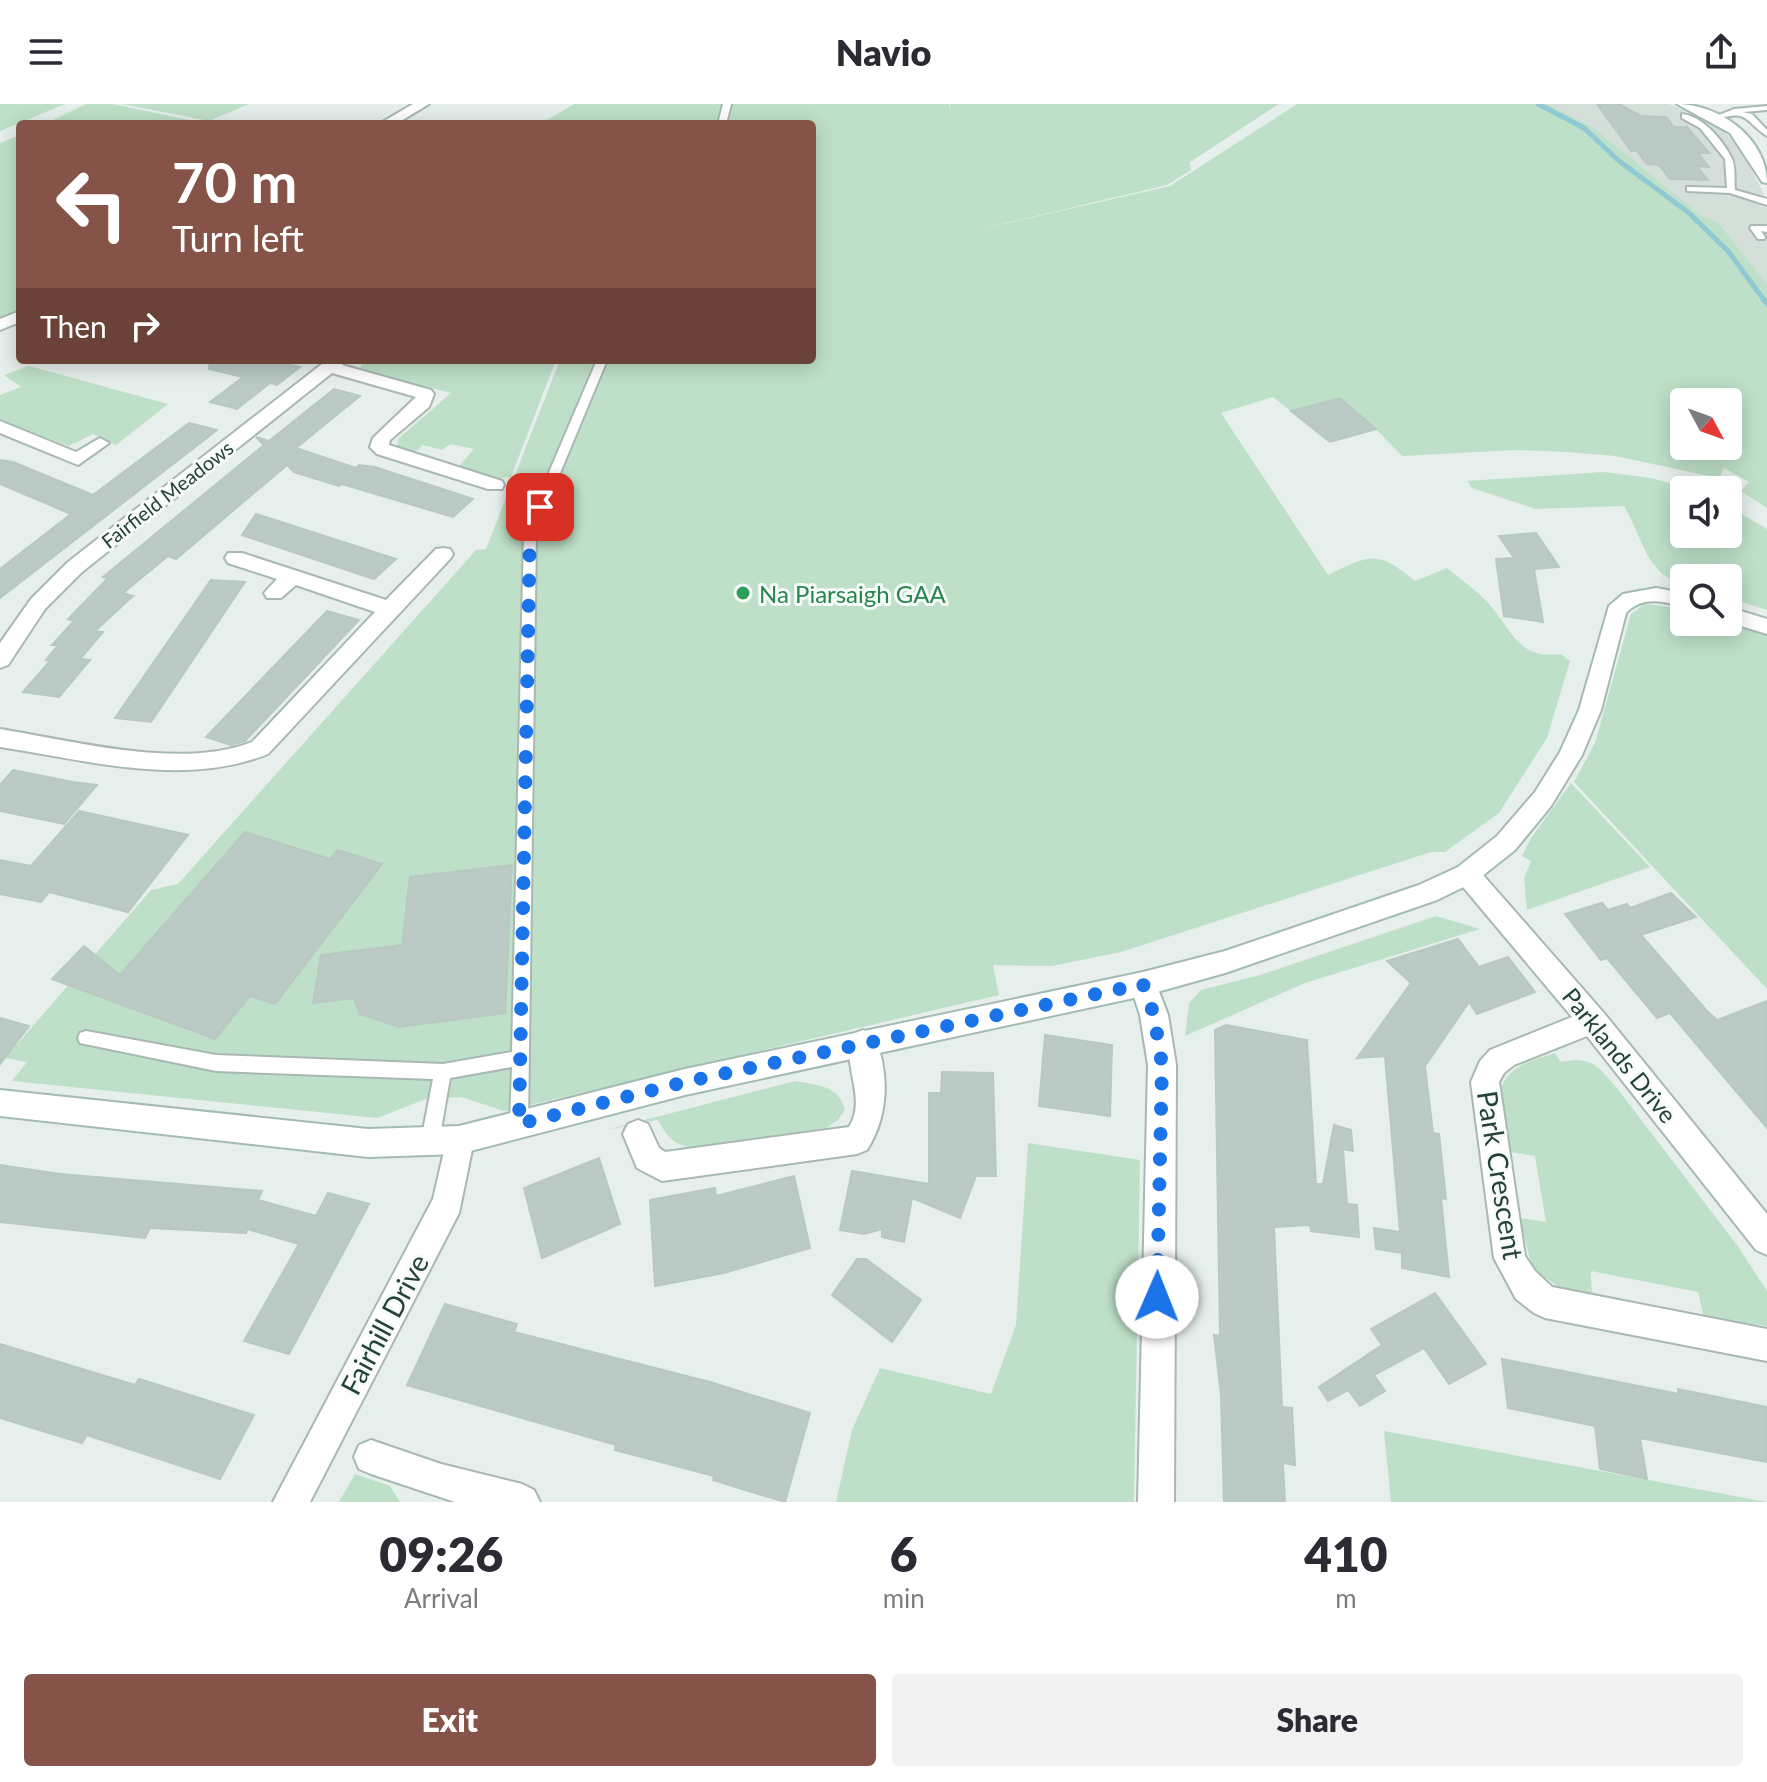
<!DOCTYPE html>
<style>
:root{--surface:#fff;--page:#f2f2f3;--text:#2b2b33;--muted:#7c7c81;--accent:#855347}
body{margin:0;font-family:Lato,sans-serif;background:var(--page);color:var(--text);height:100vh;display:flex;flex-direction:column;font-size:30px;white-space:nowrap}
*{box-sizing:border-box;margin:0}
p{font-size:26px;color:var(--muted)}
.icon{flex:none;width:44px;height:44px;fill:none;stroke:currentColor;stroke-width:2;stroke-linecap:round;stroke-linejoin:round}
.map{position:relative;height:1398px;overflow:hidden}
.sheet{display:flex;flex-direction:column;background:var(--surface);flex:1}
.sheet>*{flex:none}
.top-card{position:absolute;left:16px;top:16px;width:800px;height:244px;border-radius:8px;box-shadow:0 4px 20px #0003;background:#855347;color:#fff;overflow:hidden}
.needle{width:52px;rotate:131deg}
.fabs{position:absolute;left:1670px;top:284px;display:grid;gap:16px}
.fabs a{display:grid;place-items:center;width:72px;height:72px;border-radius:8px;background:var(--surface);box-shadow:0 4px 20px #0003;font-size:40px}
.pin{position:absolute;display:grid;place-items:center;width:68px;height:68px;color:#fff;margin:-34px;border-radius:16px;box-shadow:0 4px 12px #0006}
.me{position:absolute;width:88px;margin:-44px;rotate:1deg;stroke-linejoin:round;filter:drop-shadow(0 0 6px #0008)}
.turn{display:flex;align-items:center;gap:28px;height:168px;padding:0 24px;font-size:36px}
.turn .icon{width:104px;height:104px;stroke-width:2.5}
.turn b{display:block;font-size:56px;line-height:68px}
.then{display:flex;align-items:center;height:76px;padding:0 24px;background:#0003;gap:16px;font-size:30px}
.eta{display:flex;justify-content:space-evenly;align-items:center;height:136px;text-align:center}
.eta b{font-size:48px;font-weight:800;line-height:56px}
.button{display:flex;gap:16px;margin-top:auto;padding:16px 24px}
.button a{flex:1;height:92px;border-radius:8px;background:var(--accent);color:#fff;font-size:32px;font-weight:800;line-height:92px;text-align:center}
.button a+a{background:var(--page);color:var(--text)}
header{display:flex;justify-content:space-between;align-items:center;height:104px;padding:0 24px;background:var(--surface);font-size:36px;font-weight:800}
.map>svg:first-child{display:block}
.built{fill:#d4dfda}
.green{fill:#bfe0c8;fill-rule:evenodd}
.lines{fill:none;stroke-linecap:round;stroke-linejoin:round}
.stream{stroke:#8ec9d4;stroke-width:5}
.building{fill:#bbcac4;stroke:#b8c9c2;stroke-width:2}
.lane-casing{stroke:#a8b8b2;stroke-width:4}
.street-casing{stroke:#a8b8b2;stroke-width:4}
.secondary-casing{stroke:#a4bbb3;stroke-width:4}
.lane{fill:#fff;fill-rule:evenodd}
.street{fill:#fff;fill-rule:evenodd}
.secondary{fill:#fff;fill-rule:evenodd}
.route{stroke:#1a73e8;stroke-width:14;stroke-dasharray:0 25.2}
.leisure-dot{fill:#2e9e5b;stroke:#f7fbf9;stroke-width:3}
.labels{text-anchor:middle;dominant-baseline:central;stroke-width:6;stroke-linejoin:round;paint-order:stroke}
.far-street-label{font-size:20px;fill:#24423a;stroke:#f7fbf9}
.leisure-label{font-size:24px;fill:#27864d;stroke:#f7fbf9;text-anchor:start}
.street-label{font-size:24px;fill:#24423a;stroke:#f7fbf9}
.near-street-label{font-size:28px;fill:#24423a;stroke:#f7fbf9}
</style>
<header><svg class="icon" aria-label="menu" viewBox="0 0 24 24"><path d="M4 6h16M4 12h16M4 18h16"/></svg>Navio<svg class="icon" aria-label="share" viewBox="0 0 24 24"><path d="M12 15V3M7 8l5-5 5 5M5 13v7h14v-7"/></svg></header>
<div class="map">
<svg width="1767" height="1398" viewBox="0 0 1767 1398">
<rect width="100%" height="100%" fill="#e6efeb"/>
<!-- built -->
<polygon class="built" points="1547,0 1669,0 1715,20 1737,39 1764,90 1758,97 1760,102 1767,104 1767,180 1717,117 1701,112"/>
<!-- green -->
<g class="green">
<polygon points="0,0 65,0 0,27"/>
<polygon points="86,0 113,0 204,19 45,20"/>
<polygon points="122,0 249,0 209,17"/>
<path d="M574,0H949L951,9L950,0H1279L1190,58L1191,66L1167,81L977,126L1170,82L1297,0H1547L1594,24L1701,112L1717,117L1767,180V404L1741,387L1749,378L1724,364L1719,374L1615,352L1567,348L1516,346L1402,352L1376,325L1340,294L1291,307L1273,293L1221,309L1328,471C1371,450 1377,446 1415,477L1447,464C1461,476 1478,487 1490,501C1513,528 1518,555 1561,550L1570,557L1547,634L1499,709L1445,748H1431L1121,848L1052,862L993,861L999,891L504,1007L461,993L426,995L377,1014L12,977L27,958L5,954L151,786L178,780L476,446L486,445L560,256H812V20H540ZM1684,298H1728V342H1684Z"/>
<polygon points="20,31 20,206 0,215 0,39"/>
<polygon points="365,256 556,256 511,373 494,375 458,363 474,345 450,340 442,346 423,341 413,350 397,345 398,335 451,289 368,268 360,264"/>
<polygon points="29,262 168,300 116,341 93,330 69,342 0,318 0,291 21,283 4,271"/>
<path d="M1604,368L1651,374L1693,386H1684V430H1728V402L1767,425V506L1728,494V474H1684V481C1645,469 1643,434 1624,402L1536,405L1472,384L1467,377Z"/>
<polygon points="1645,500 1684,505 1684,518 1727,518 1767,531 1767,885 1574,678 1595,639 1631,510"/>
<polygon points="1571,679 1650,763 1527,806 1524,774 1531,757 1522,752 1531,734"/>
<polygon points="1436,812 1480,825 1305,879 1185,932 1189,899 1201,886 1260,871"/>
<path d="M1555,949L1561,958C1591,952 1597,961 1616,983L1737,1141L1767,1187V1222L1704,1214L1698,1188L1591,1167L1592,1192L1560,1184L1532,1164L1520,1114L1546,1118L1535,1052L1511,1048L1501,985C1507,962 1534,956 1555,949Z"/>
<path d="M795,977C817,981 839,981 845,1006L838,1016L826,1024L699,1044C676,1043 669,1036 658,1016L606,1026Z"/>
<polygon points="1028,1039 1140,1056 1134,1398 836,1398 852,1326 880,1264 991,1290 1016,1221"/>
<polygon points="1384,1327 1767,1398 1391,1398"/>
<polygon points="355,1370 390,1382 400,1398 339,1398"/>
</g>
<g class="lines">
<!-- stream -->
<polyline class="stream" points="1538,0 1584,24 1619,57 1689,109 1728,147 1767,200"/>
</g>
<!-- building -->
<g class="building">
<polygon points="1597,0 1619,0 1641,12 1666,13 1674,23 1687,23 1709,49 1698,49 1709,63 1697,62 1708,76 1670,75 1659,61 1647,60 1637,47 1631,47"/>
<polygon points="210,256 268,256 300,263 277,281 270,279 237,305 210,298 243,273 209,265"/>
<polygon points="334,285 360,292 296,344 356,364 359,361 375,363 473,395 453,413 342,380 339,382 294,368 287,361 176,455 168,452 123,489 133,492 95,527 103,528 80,555 90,556 59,593 23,588 50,557 46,556 58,541 52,541 74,517 68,515 108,474 103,473 264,341 256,333 269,337"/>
<polygon points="1340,294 1376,325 1330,338 1291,307"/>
<polygon points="189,319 217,326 0,494 0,465 71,410 0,380 0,356 13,358 93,391"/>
<polygon points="256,410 396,455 374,475 242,431"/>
<polygon points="1536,429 1559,463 1534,465 1543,518 1504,512 1496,455 1514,454 1499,432"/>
<polygon points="211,476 245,478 151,618 115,614"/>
<polygon points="327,507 359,516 245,637 231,641 206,633"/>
<polygon points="13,666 73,678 97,681 64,720 0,707 0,681"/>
<polygon points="79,707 188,731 128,808 49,788 41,798 0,790 0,756 31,762"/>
<polygon points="245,728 330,755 338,746 382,760 275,900 250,892 215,935 52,875 84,842 120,871"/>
<polygon points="512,761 505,909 399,923 360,910 354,894 313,899 321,851 402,841 410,773"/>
<polygon points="1671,789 1696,813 1641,831 1707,907 1717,916 1767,897 1767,1024 1670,909 1657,914 1607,854 1601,856 1565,810 1602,799 1608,806 1627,800 1630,804"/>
<polygon points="1458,835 1479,863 1508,853 1535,888 1477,910 1469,898 1425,962 1433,1029 1439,1030 1446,1095 1441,1094 1449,1173 1402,1164 1402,1149 1376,1145 1374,1124 1400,1128 1385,952 1357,954 1411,879 1387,857"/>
<polygon points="0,914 29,922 0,960"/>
<polygon points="1226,921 1307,936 1316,1080 1323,1080 1334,1021 1351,1026 1353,1047 1343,1045 1347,1100 1357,1101 1359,1133 1311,1127 1310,1121 1274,1123 1282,1303 1292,1304 1295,1361 1283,1359 1285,1398 1224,1398 1221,1291 1214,1231 1220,1232 1215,926"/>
<polygon points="1045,931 1112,941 1110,1012 1039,1002"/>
<polygon points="942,968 993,969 996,1072 976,1072 960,1114 912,1094 904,1138 882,1133 882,1125 864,1130 840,1126 852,1067 929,1080 929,989 941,989"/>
<polygon points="599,1054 620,1120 542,1154 524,1084"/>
<polygon points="0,1061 60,1070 262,1087 258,1096 316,1112 328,1089 369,1100 289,1250 244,1237 299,1140 247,1125 246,1129 150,1124 145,1134 0,1118"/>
<polygon points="794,1072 810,1144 724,1169 655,1182 650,1096 715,1084 716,1092"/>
<polygon points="857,1155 866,1155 921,1196 892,1238 832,1191"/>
<polygon points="1435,1189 1486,1260 1449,1280 1424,1244 1374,1271 1385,1287 1360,1302 1348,1286 1328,1297 1319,1283 1382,1241 1371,1225"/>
<polygon points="445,1200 517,1220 514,1228 710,1278 810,1309 785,1398 713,1376 714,1372 615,1346 616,1341 407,1281"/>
<polygon points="0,1240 135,1281 139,1275 254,1311 220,1375 87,1331 82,1339 0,1314"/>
<polygon points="1502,1255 1679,1290 1678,1285 1767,1303 1767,1358 1640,1334 1647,1375 1600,1365 1595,1322 1508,1304"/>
</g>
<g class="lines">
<!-- lane casing -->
<g class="lane-casing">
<g id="lane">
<polygon points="723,0 731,0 726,20 718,20"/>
<path d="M1767,2V6L1743,8L1752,10L1767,26V32C1745,18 1749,5 1718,15L1714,13L1734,5Z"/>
<path d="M1682,10C1702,12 1722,35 1731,53C1736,61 1734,76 1735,86L1767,95V101L1730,89L1687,87V83H1690L1727,84L1725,55L1700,24L1682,14Z"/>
<polygon points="1751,122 1767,122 1767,128 1761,127 1765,133 1764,135 1758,135 1750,124"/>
<polygon points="597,256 607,256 536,427 528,1020 525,1026 519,1028 513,1026 510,1020 512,963 450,974 439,1037 436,1043 430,1045 424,1043 421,1037 433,975 216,967 80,939 78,934 80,929 86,927 216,951 443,960 512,948 524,427"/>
</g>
</g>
<!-- street casing -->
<g class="street-casing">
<g id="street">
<polygon points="413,0 429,0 396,20 379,20"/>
<polygon points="20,207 20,218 0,226 0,215"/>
<polygon points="327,256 346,256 342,261 431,286 434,290 429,303 390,336 389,341 502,377 504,381 502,385 488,385 377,350 370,343 373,334 416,293 332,269 82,468 45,505 8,561 0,564 0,539 31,495 68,458"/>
<polygon points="0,317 76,348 100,334 109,339 78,361 0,329"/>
<path d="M443,444L450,445L453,450L450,455L268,650C183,684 87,656 0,643V625C75,637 180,666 252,638L375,508L296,481L281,494H267L264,489L277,475L228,459L225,454L228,449H242L386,496L436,445Z"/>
<polygon points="1467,760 1476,763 1603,908 1767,1110 1767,1151 1756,1146 1587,932 1514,961 1504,969 1499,978 1525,1152 1535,1167 1552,1183 1767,1225 1767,1257 1545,1214 1534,1209 1516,1195 1494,1154 1471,978 1480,957 1490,946 1572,913 1458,777 1454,770 1458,763"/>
<polygon points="1143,868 1153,872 1168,911 1176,961 1174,1398 1138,1398 1148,961 1140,911 1130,880 1133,872"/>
<path d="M863,926L873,930C890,966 889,1012 867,1046L857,1050L662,1077L637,1064L623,1030L628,1020L638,1016L648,1020L659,1044L665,1048L849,1023C868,994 840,959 853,930Z"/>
<polygon points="459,1022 469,1026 474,1036 459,1109 310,1398 273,1398 433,1095 449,1026"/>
<polygon points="371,1336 441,1360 522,1380 534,1386 540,1398 455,1398 371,1370 359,1365 354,1353 359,1341"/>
</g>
</g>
<!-- secondary casing -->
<g class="secondary-casing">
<g id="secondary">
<path d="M1677,0C1719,0 1767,34 1767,79L1762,78L1730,29Z"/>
<path d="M1656,484L1684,489V503C1663,497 1642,492 1626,509L1601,606L1582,651L1551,702L1515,746L1476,777L1437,796L1225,869L1143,892L685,991L459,1050L368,1053L0,1012V986L368,1025L459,1022L685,965L1143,868L1225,847L1419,781L1458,763L1497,732L1535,688L1560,648L1579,606L1609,502L1623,490Z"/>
<polygon points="1728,503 1767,515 1767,530 1728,518"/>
</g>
</g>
<!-- lane -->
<use href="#lane" class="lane"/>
<!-- street -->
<use href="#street" class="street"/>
<!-- secondary -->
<use href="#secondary" class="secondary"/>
</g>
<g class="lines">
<!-- route -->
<polyline class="route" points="540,403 530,427 519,1020 685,978 1143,880 1154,911 1162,961 1157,1193"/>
</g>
<!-- markers -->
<circle class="leisure-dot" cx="743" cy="489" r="8"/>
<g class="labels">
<!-- far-street labels -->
<g class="far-street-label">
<text transform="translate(167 390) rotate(-38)">Fairfield Meadows</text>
</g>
<!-- leisure labels -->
<g class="leisure-label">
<text x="759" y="489">Na Piarsaigh GAA</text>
</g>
<!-- street labels -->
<g class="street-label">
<text transform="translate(1620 951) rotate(51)">Parklands Drive</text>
</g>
<!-- near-street labels -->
<g class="near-street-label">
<text transform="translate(1501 1071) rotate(81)">Park Crescent</text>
<text transform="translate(384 1220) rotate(-62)">Fairhill Drive</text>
</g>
</g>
</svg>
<div class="fabs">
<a><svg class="needle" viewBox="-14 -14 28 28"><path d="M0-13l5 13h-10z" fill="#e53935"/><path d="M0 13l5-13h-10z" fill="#7c7c81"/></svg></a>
<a><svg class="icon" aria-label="sound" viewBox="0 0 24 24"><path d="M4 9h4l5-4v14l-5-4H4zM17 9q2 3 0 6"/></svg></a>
<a><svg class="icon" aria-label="search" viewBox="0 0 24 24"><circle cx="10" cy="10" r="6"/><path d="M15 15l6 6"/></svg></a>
</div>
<div class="pin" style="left:540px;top:403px;background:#d93025"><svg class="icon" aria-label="arrive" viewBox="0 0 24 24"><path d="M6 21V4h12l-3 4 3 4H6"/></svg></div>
<svg class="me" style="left:1157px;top:1193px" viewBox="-20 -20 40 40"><circle r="19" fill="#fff"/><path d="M0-13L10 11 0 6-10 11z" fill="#1a73e8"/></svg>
<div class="top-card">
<div class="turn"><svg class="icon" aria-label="left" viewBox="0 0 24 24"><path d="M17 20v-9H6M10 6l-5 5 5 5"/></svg><div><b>70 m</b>Turn left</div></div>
<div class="then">Then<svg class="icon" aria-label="right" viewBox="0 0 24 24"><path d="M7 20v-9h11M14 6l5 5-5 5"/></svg></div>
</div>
</div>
<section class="sheet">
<div class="eta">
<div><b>09:26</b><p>Arrival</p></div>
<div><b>6</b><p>min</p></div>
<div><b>410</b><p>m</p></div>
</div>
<div class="button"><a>Exit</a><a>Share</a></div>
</section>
